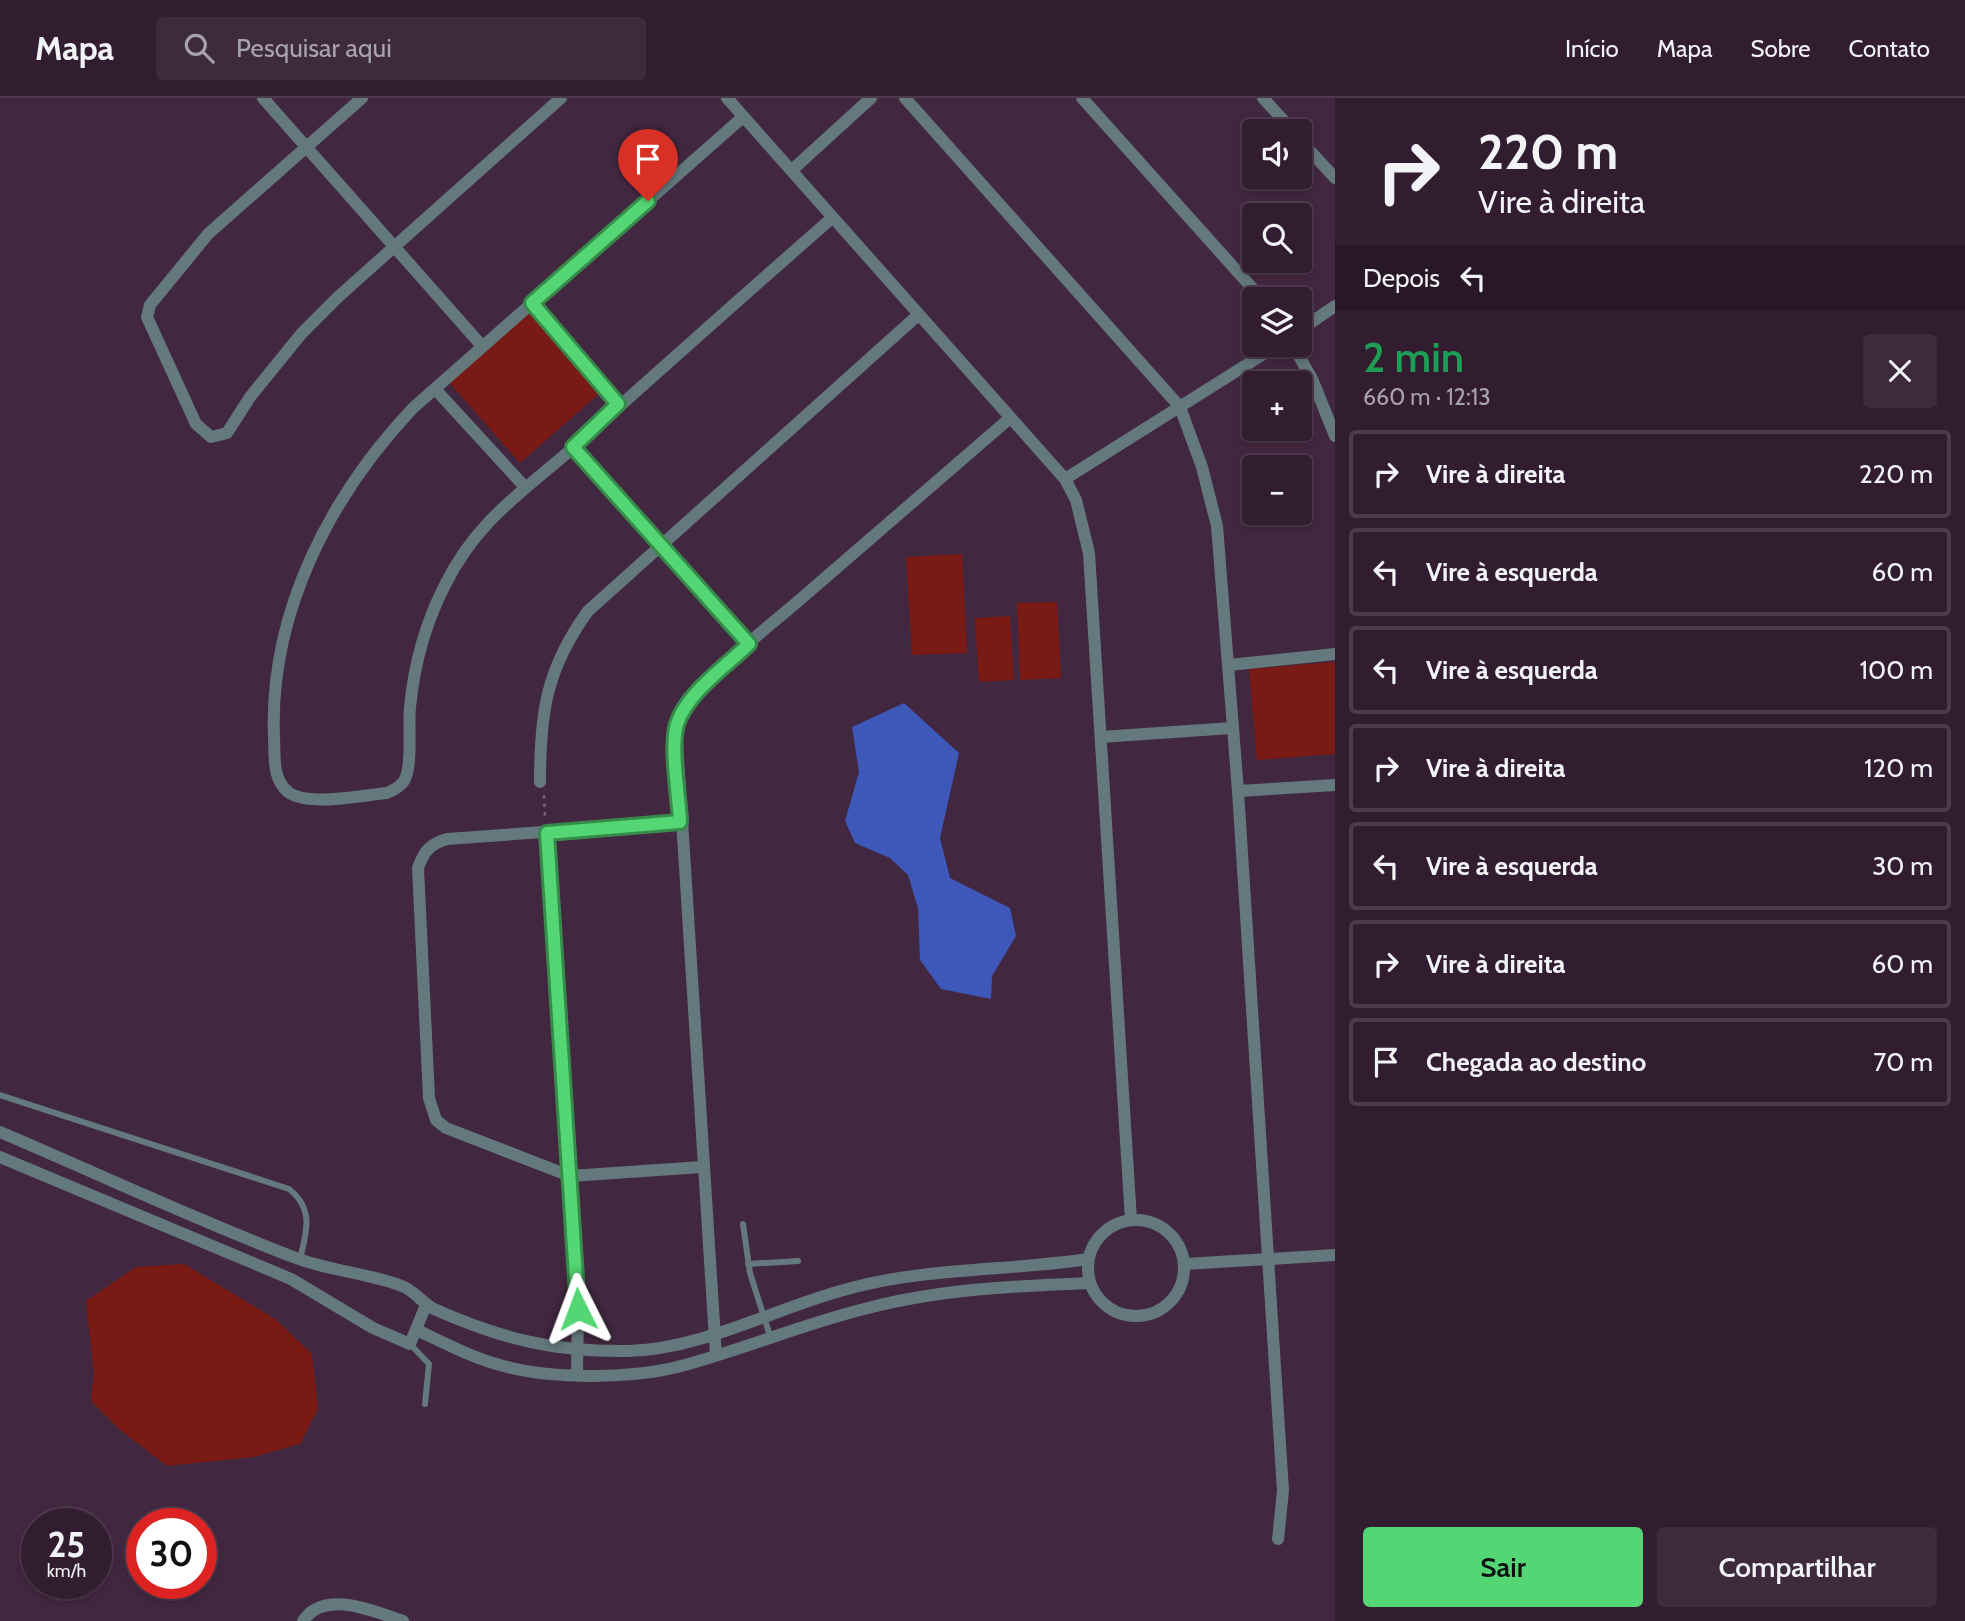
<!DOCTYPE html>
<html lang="pt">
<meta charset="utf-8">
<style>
:root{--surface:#321d30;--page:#3d2a3c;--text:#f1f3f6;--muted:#a8a2ab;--line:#4d3b4c;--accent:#53d673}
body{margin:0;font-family:Cabin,sans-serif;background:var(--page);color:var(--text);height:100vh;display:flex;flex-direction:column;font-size:26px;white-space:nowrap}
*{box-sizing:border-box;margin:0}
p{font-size:23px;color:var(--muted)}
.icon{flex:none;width:38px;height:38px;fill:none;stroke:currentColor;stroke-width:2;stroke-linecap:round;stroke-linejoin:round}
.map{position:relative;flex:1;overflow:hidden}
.side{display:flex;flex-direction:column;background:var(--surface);width:630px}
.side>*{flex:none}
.top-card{background:#321d30;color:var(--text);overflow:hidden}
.buttons{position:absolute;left:1242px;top:21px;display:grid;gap:14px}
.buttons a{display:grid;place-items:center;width:70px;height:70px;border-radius:7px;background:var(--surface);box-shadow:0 4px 10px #0003,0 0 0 2px var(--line);font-size:35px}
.speed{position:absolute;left:21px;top:1410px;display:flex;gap:14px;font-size:35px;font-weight:700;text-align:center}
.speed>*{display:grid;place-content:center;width:91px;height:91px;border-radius:50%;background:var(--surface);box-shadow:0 4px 10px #0003,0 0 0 2px var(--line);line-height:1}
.speed small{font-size:18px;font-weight:400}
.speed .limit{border:10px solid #d22;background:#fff;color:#111}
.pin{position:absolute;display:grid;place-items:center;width:60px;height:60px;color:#fff;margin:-72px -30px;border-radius:50% 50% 50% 0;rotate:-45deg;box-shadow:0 0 7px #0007}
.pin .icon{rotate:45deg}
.me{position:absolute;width:77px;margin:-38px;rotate:357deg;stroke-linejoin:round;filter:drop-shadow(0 0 5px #0008)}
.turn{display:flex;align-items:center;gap:24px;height:147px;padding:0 28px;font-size:32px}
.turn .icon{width:91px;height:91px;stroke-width:2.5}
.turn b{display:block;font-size:49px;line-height:60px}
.then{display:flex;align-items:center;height:66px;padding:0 28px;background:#0003;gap:14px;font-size:26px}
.round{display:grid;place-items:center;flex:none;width:74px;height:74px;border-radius:7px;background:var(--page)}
.headline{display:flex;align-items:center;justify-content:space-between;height:119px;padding:0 28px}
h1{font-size:42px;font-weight:600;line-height:52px;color:#1e9e55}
.action{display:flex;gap:14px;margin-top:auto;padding:14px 28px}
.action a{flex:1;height:80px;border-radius:7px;background:var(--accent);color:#111;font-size:28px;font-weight:600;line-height:80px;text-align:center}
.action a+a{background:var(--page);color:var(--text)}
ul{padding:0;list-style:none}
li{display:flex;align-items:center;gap:21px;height:88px;margin:0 14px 10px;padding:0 14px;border:4px solid var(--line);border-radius:7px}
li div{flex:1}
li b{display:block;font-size:26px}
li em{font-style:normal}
header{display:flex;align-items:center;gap:42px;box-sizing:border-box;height:98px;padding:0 35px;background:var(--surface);border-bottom:2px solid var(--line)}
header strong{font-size:33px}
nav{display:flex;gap:38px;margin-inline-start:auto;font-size:24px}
.search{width:490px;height:63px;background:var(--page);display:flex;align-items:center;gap:18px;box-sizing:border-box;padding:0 24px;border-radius:7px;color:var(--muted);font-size:26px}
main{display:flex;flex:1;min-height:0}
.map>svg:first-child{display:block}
.green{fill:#7a1a14}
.water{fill:#3d58b9}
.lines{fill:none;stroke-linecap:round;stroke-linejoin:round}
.path{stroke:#7a6278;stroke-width:2.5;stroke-dasharray:3.5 5;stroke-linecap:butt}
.lane{stroke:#64797d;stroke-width:6}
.street{stroke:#64797d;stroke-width:12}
.route-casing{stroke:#368b4b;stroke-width:18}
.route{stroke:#53d673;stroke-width:12}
</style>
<header>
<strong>Mapa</strong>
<div class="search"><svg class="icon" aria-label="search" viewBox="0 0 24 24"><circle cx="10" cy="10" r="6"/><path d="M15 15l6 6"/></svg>Pesquisar aqui</div>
<nav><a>Início</a><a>Mapa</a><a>Sobre</a><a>Contato</a></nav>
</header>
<main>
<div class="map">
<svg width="1335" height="1523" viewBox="0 0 1335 1523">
<rect width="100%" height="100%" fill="#422740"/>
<!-- green -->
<g class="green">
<polygon points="528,209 601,294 520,365 447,282"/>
<polygon points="962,456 967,555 912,557 906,459"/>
<polygon points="1057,504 1061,580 1020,582 1017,505"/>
<polygon points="1010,518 1014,582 979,584 975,520"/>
<polygon points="1335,564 1335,656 1257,662 1249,571"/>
<polygon points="184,1166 275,1221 312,1256 318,1311 300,1346 253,1359 167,1368 119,1331 91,1303 94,1275 86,1203 136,1169"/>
</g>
<!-- water -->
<polygon class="water" points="904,605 959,655 940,740 950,780 1010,810 1016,838 992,878 991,901 941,891 920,862 918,810 908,777 890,760 855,745 845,723 859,674 852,629"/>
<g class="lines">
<!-- path -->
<polyline class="path" points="544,697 545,722"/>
<!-- lane -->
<g class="lane">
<path d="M0,997L289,1091C314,1111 307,1133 300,1161"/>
<polyline points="743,1126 750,1175 770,1238"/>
<polyline points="748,1166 798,1163"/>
<polyline points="410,1246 429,1266 425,1306"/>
</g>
<!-- street -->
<g class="street">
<polyline points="263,0 482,248"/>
<polyline points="362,0 208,136 150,207 147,219 196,326 211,339 227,335 250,299 302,235 338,199 561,0"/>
<polyline points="727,0 1065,381 1076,402 1089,455 1131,1122"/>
<polyline points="905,0 1180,309 1202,369 1217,428 1238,693 1283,1393 1278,1441"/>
<polyline points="1082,0 1262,201"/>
<polyline points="1263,0 1293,33"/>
<path d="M743,19L413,310C330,398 269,515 274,639C275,658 272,681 288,694C308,709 363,697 387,695C394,692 400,689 404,683C413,668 408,628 410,609C414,568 426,524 445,487C477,422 523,394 574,349C660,272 746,195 832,120"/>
<polyline points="1300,42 1335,80"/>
<polyline points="792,72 871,0"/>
<polyline points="532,205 618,306"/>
<polyline points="1300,232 1335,208"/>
<polyline points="1293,247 1313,283 1335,338"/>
<polyline points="436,292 524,388"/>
<polyline points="573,349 749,546"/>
<polyline points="1065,381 1278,247"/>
<polyline points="1229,567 1335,556"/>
<polyline points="1101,639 1232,630"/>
<path d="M540,684C540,615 546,571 588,513L917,218"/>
<polyline points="1238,693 1335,687"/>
<path d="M680,724L447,741C430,746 424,753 418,770L429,1000L436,1022L446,1030L570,1078L702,1069"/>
<polyline points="547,735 578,1211 577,1276"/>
<path d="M0,1034C99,1076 196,1122 296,1160C330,1173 368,1175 402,1188C415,1193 422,1205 434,1211C501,1241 555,1254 628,1253C706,1251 780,1207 855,1189C934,1169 1009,1173 1088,1161"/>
<polyline points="0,1059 291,1181 373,1230 410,1246 426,1207"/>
<circle cx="1136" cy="1170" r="48"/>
<polyline points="1185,1166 1335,1157"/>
<path d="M417,1232C444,1245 471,1259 500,1267C551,1282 634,1281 685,1267C747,1250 806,1225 868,1210C941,1191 1016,1188 1090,1185"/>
<path d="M716,1257L676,628C701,578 762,535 803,499C872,439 941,380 1010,320"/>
<path d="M303,1523C324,1491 373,1513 403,1523"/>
</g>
</g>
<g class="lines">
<!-- route casing -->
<g class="route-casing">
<path id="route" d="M578,1211L547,735L680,724C679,698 670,650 677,626C687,595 726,568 749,546L573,349L618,306L532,205L648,103"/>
</g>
<!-- route -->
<use href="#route" class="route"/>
</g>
</svg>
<div class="buttons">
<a><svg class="icon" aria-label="sound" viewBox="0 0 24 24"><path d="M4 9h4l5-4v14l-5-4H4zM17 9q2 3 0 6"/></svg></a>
<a><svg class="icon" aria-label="search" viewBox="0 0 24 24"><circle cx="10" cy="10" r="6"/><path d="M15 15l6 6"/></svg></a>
<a><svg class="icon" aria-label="layers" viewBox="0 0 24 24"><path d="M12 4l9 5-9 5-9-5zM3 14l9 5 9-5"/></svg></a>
<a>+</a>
<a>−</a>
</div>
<div class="speed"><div>25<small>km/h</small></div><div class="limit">30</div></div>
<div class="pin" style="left:648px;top:103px;background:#d93025"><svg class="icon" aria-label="arrive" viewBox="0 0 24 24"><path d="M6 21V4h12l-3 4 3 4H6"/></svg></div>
<svg class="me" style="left:578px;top:1211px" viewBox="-20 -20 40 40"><path d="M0-17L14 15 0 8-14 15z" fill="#53d673" stroke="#fff" stroke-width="4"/></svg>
</div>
<section class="side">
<div class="top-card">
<div class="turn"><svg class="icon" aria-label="right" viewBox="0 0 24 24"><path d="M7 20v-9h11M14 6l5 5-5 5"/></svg><div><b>220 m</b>Vire à direita</div></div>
<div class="then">Depois<svg class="icon" aria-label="left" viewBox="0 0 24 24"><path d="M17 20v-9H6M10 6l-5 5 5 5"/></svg></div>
</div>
<div class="headline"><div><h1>2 min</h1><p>660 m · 12:13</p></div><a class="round"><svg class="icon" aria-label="close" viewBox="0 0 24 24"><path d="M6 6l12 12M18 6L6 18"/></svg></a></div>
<ul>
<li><svg class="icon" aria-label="right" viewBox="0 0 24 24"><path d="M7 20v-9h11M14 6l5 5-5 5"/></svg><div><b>Vire à direita</b></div><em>220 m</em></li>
<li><svg class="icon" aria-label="left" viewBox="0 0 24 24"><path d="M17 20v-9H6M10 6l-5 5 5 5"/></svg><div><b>Vire à esquerda</b></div><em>60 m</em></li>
<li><svg class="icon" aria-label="left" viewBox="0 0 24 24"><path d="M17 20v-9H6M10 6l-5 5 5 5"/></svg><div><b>Vire à esquerda</b></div><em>100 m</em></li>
<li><svg class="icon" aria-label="right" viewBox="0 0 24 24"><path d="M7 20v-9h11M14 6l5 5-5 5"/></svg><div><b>Vire à direita</b></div><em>120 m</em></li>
<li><svg class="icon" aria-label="left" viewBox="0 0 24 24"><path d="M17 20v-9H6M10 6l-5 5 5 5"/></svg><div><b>Vire à esquerda</b></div><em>30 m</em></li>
<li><svg class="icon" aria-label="right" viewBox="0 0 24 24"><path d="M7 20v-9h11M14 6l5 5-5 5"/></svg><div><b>Vire à direita</b></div><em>60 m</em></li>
<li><svg class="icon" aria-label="arrive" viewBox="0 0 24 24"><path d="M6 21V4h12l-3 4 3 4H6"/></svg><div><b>Chegada ao destino</b></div><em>70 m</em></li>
</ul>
<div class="action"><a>Sair</a><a>Compartilhar</a></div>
</section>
</main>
